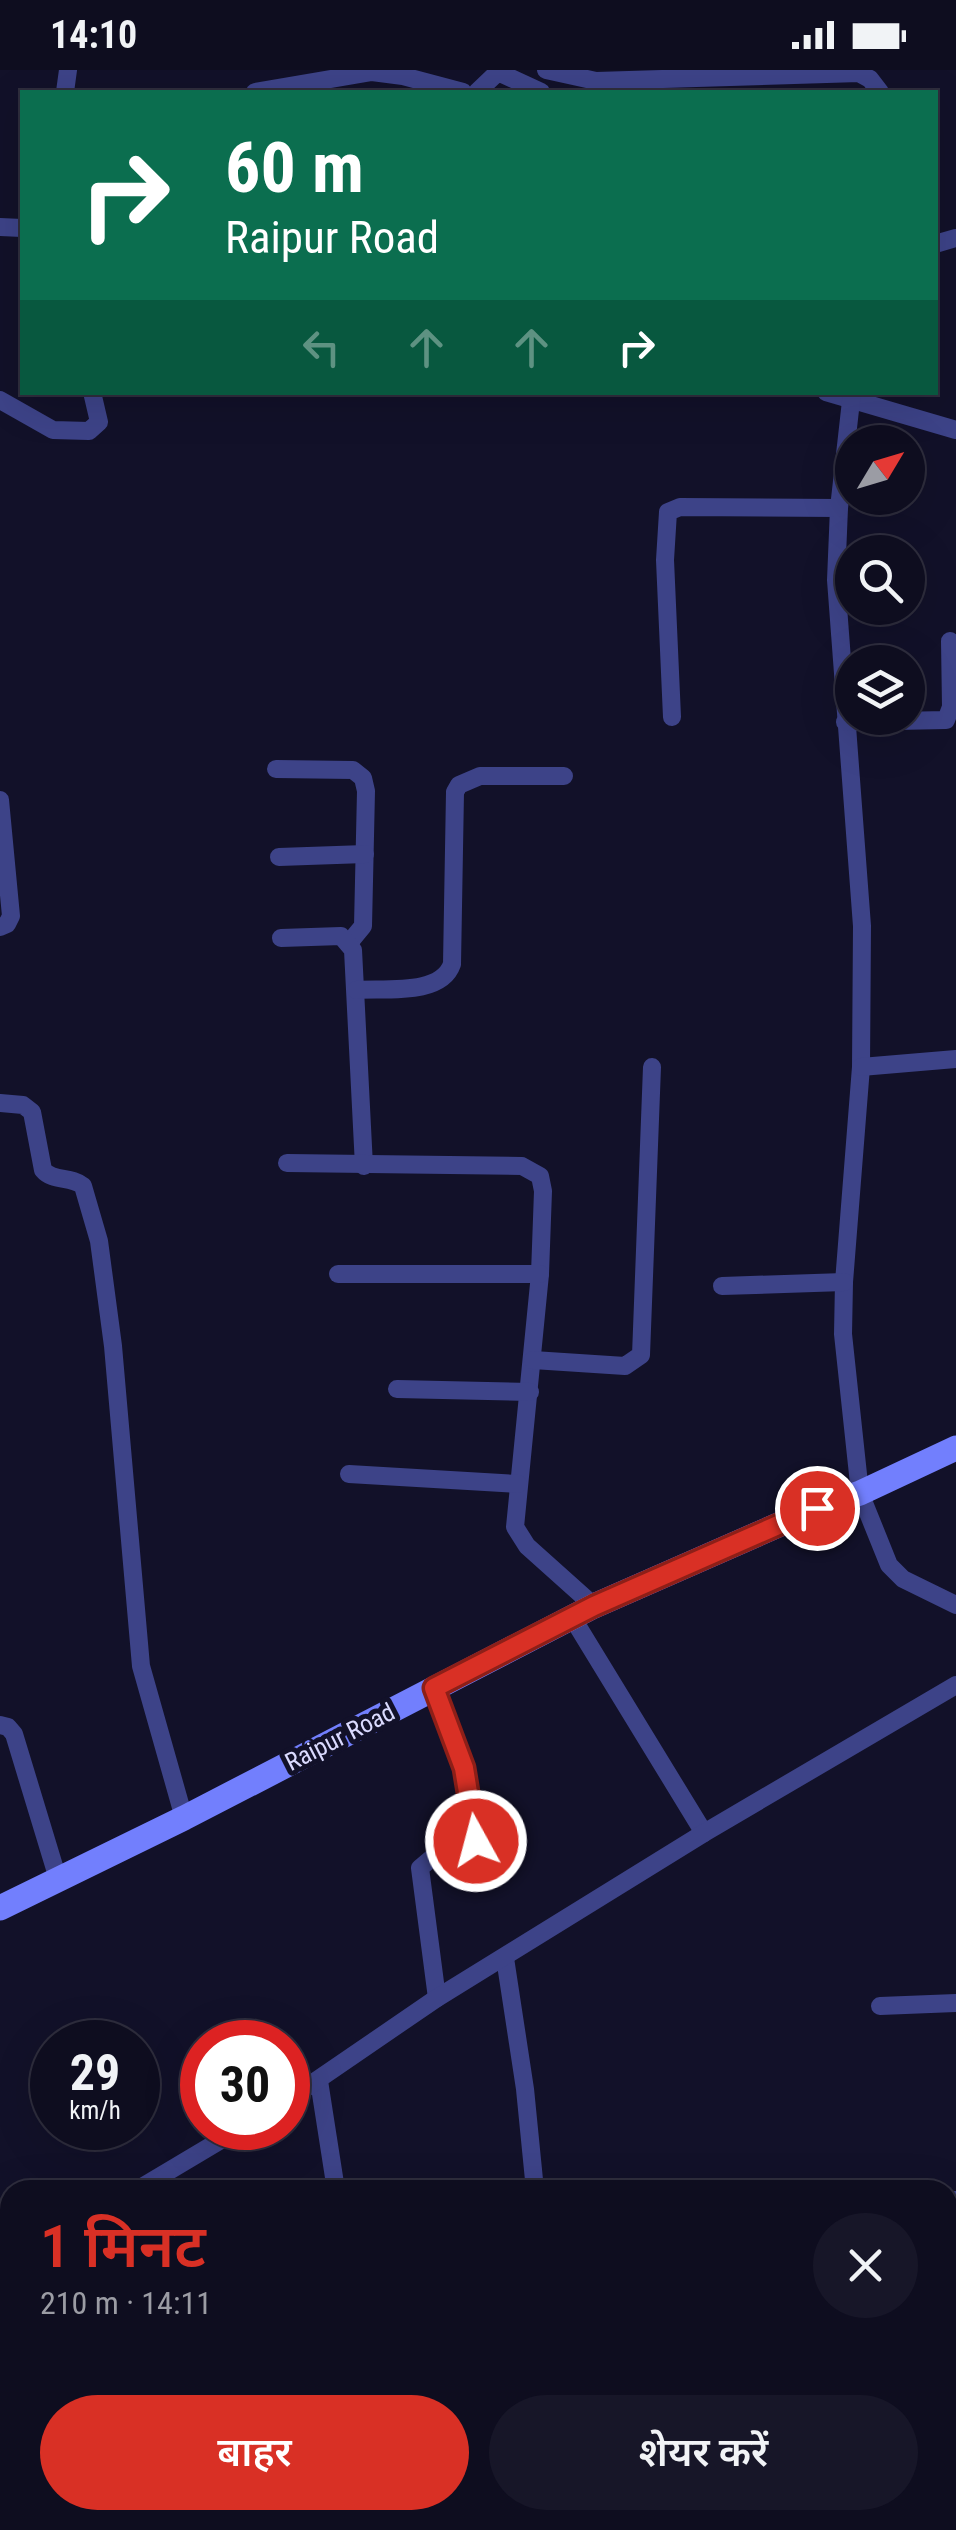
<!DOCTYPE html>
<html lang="hi">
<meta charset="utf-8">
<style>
:root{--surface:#0e0d1f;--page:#171628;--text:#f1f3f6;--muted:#9b9ca4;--line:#2e2d3d;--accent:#d93025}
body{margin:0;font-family:"Roboto Condensed","Noto Sans Devanagari",sans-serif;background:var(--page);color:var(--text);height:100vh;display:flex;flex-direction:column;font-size:38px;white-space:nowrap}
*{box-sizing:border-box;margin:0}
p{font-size:32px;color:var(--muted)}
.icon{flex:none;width:55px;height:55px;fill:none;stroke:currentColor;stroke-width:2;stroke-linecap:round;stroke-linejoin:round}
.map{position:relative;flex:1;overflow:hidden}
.sheet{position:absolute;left:0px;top:2110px;width:958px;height:350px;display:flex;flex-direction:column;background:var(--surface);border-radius:30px 30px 0 0;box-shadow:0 10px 40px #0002,0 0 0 2px var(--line)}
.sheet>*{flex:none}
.top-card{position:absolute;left:20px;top:20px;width:918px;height:305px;border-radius:0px;box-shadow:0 10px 40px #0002,0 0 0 2px var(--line);background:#0b6e4f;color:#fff;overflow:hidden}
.needle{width:65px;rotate:52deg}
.tools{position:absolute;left:835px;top:355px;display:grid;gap:20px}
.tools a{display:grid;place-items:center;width:90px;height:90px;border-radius:50%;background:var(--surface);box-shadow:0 10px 40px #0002,0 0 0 2px var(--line);font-size:50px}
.speed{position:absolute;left:30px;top:1950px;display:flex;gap:20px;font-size:50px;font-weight:700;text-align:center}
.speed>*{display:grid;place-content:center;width:130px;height:130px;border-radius:50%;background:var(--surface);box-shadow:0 10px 40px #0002,0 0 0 2px var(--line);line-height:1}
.speed small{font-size:25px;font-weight:400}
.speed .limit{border:15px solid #d22;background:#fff;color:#111}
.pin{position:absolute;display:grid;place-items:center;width:85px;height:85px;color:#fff;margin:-42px;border:5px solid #fff;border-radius:50%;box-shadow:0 2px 10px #0007}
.me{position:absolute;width:110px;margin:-55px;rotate:353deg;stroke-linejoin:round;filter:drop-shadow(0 0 8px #0008)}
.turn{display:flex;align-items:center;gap:35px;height:210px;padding:0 40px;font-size:45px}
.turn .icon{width:130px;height:130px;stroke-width:2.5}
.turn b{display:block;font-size:70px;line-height:85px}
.lanes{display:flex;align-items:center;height:95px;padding:0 40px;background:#0003;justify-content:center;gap:50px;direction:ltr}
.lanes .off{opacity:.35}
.round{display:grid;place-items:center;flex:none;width:105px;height:105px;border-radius:52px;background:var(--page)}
.head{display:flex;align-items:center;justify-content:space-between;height:170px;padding:0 40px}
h1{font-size:60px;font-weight:600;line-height:75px;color:var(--accent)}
.action{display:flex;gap:20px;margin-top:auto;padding:20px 40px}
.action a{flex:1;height:115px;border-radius:60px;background:var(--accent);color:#fff;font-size:40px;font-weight:600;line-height:115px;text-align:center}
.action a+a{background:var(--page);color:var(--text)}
.status{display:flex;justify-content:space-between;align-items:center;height:70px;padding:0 50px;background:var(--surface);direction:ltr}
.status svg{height:28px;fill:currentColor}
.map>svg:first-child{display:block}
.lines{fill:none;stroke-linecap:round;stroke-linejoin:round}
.minor{stroke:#3d4388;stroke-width:18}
.secondary{stroke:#727ffd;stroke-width:25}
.route-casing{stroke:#8d1f18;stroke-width:25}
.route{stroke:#d93025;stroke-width:18}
.labels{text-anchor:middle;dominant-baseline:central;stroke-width:10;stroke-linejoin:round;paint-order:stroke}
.street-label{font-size:25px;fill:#dadafe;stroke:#121129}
</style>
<div class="status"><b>14:10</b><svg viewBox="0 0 49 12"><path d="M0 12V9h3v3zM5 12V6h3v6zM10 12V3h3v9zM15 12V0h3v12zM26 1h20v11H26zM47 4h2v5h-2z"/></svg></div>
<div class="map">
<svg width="956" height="2460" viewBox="0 0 956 2460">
<rect width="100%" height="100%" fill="#121129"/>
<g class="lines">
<!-- minor -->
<g class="minor">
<polyline points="546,0 596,11 859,3 870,9 880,22"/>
<polyline points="65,22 68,0"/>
<polyline points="255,22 372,2 403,6 463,22"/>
<polyline points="477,22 498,2 541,22"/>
<polyline points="0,157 22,158"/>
<polyline points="935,174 956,168"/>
<polyline points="826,322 956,360"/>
<polyline points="852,322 839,438 836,510 862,856 861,997 844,1212 843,1264 860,1423 889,1495 903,1509 956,1535"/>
<polyline points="0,330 53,360 89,361 99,352 92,322"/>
<polyline points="672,647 665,490 668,442 680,437 839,438"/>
<polyline points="845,652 946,650 951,637 950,571"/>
<polyline points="276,699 353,700 363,708 366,721 363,856 349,873"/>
<polyline points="0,730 11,846 7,854 0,857"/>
<polyline points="279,787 365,784"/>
<polyline points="281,868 341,866 353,880 364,1096"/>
<path d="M356,920C385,918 441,926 452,894L455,722L459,715L480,706H564"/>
<polyline points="861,997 956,989"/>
<path d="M0,1033L23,1035L32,1042L43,1100C53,1112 71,1106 83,1116L99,1171L113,1276L141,1596L184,1748"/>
<polyline points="287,1093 522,1096 540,1106 543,1121 540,1204 515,1457 527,1476 594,1536"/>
<polyline points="338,1204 540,1204"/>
<polyline points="722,1216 844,1212"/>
<polyline points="533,1290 625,1296 641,1285 652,997"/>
<polyline points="397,1319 530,1322"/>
<polyline points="349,1404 518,1414"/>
<polyline points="572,1547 704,1763"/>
<polyline points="434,1619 464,1697 476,1767 467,1781 433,1787 420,1798 437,1928"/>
<polyline points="0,1655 8,1657 14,1664 58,1809"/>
<polyline points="505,1888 525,2019 535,2120"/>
<polyline points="880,1936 956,1933"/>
<polyline points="319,2011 336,2120"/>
<polyline points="288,2030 437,1928 704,1763 956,1615"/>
<polyline points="137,2120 241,2058"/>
<polyline points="948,2131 956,2130"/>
<polyline points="0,2200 10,2194"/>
<polyline points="0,2408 10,2390"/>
<polyline points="948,2433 956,2433"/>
<polyline points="68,2450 69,2460"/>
<polyline points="463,2450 465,2460"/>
<polyline points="799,2450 799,2460"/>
<polyline points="615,2457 681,2450"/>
</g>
<!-- secondary -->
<polyline class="secondary" points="0,1838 184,1748 594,1536 817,1438 860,1423 956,1378"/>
</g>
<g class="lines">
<!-- route casing -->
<g class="route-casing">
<polyline id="route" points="476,1771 464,1698 434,1618 594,1536 817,1438"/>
</g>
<!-- route -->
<use href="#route" class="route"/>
</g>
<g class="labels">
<!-- street labels -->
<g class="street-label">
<text transform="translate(340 1667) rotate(-27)">Raipur Road</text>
</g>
</g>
</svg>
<div class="tools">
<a><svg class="needle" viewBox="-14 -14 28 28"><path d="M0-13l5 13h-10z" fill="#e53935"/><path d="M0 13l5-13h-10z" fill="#9b9ca4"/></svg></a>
<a><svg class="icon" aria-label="search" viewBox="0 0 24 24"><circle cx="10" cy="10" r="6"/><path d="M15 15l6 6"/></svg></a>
<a><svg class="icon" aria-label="layers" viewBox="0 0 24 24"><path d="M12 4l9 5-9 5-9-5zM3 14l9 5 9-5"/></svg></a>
</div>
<div class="speed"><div>29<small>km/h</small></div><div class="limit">30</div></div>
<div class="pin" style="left:817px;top:1438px;background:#d93025"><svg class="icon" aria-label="arrive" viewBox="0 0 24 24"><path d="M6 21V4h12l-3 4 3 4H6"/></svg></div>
<svg class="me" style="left:476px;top:1771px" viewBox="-20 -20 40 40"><circle r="17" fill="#d93025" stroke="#fff" stroke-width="3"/><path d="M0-11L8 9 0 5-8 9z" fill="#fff"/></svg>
<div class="top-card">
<div class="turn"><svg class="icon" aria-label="right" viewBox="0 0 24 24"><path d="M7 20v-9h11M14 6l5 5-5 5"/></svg><div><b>60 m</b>Raipur Road</div></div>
<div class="lanes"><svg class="icon off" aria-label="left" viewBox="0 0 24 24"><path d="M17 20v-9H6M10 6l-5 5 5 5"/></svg><svg class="icon off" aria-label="ahead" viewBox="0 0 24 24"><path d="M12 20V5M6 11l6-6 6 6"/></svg><svg class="icon off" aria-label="ahead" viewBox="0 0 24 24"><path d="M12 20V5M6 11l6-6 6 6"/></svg><svg class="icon" aria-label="right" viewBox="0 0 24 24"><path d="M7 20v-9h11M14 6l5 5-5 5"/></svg></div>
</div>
<section class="sheet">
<div class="head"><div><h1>1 मिनट</h1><p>210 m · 14:11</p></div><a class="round"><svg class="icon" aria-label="close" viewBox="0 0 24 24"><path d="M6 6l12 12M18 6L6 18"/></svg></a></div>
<div class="action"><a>बाहर</a><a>शेयर करें</a></div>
</section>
</div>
